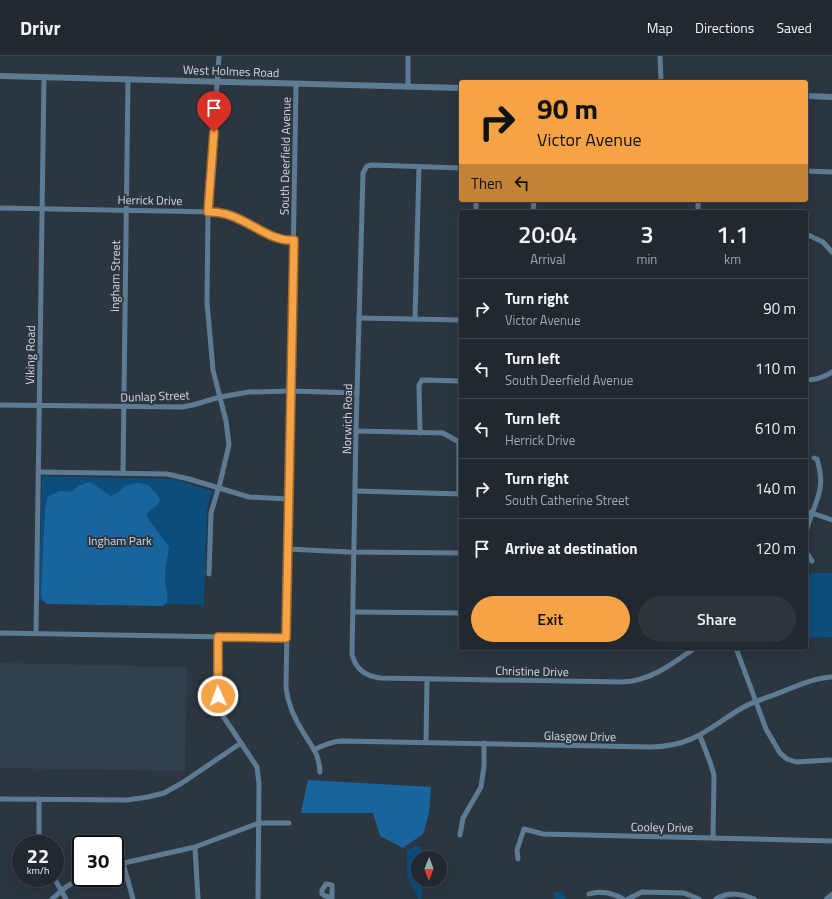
<!DOCTYPE html>
<style>
:root{--surface:#212830;--page:#2d343c;--text:#f1f3f6;--muted:#a2a6ab;--line:#3e444c;--accent:#f5a345}
body{margin:0;font-family:"Titillium Web",sans-serif;background:var(--page);color:var(--text);height:100vh;display:flex;flex-direction:column;font-size:15px;white-space:nowrap}
*{box-sizing:border-box;margin:0}
p{font-size:13px;color:var(--muted)}
.icon{flex:none;width:22px;height:22px;fill:none;stroke:currentColor;stroke-width:2;stroke-linecap:round;stroke-linejoin:round}
.map{position:relative;flex:1;overflow:hidden}
.panel{position:absolute;left:459px;top:154px;width:349px;height:440px;display:flex;flex-direction:column;background:var(--surface);border-radius:4px;box-shadow:0 4px 16px #0002,0 0 0 1px var(--line)}
.panel>*{flex:none}
.top-card{position:absolute;left:459px;top:24px;width:349px;height:122px;border-radius:4px;box-shadow:0 4px 16px #0002,0 0 0 1px var(--line);background:#f5a345;color:#111;overflow:hidden}
.needle{width:26px;rotate:181deg}
.controls{position:absolute;left:411px;top:795px;display:grid;gap:8px}
.controls a{display:grid;place-items:center;width:36px;height:36px;border-radius:50%;background:var(--surface);box-shadow:0 4px 16px #0002,0 0 0 1px var(--line);font-size:20px}
.speed{position:absolute;left:12px;top:779px;display:flex;gap:8px;font-size:20px;font-weight:700;text-align:center}
.speed>*{display:grid;place-content:center;width:52px;height:52px;border-radius:50%;background:var(--surface);box-shadow:0 4px 16px #0002,0 0 0 1px var(--line);line-height:1}
.speed small{font-size:10px;font-weight:400}
.speed .limit{border:2px solid #111;border-radius:6px;background:#fff;color:#111}
.pin{position:absolute;display:grid;place-items:center;width:34px;height:34px;color:#fff;margin:-41px -17px;border-radius:50% 50% 50% 0;rotate:-45deg;box-shadow:0 0 4px #0007}
.pin .icon{rotate:45deg}
.me{position:absolute;width:44px;margin:-22px;rotate:358deg;stroke-linejoin:round;filter:drop-shadow(0 0 3px #0008)}
.turn{display:flex;align-items:center;gap:14px;height:84px;padding:0 12px;font-size:18px}
.turn .icon{width:52px;height:52px;stroke-width:2.5}
.turn b{display:block;font-size:28px;line-height:34px}
.then{display:flex;align-items:center;height:38px;padding:0 12px;background:#0003;gap:8px;font-size:15px}
.eta{display:flex;justify-content:space-evenly;align-items:center;height:68px;text-align:center}
.eta b{font-size:24px;font-weight:600;line-height:28px}
.cta{display:flex;gap:8px;margin-top:auto;padding:8px 12px}
.cta a{flex:1;height:46px;border-radius:24px;background:var(--accent);color:#111;font-size:16px;font-weight:600;line-height:46px;text-align:center}
.cta a+a{background:var(--page);color:var(--text)}
ul{padding:0;list-style:none}
li{display:flex;align-items:center;gap:12px;height:60px;padding:0 12px;border-top:1px solid var(--line)}
li div{flex:1}
li b{display:block;font-size:15px}
li em{font-style:normal}
header{display:flex;align-items:center;gap:24px;box-sizing:border-box;height:56px;padding:0 20px;background:var(--surface);border-bottom:1px solid var(--line)}
header strong{font-size:19px}
nav{display:flex;gap:22px;margin-inline-start:auto;font-size:14px}
.map>svg:first-child{display:block}
.built{fill:#31404f}
.green{fill:#0c4d7b}
.forest{fill:#18659d}
.lines{fill:none;stroke-linecap:round;stroke-linejoin:round}
.minor{stroke:#5e7b94;stroke-width:5}
.tertiary{stroke:#5e7b94;stroke-width:6}
.route-casing{stroke:#9f6a2d;stroke-width:10}
.route{stroke:#f5a345;stroke-width:7}
.labels{text-anchor:middle;dominant-baseline:central;stroke-width:4;stroke-linejoin:round;paint-order:stroke}
.street-label{font-size:12px;fill:#d5dbe1;stroke:#2c3640}
.park-label{font-size:12px;fill:#ccdded;stroke:#2c3640}
</style>
<header>
<strong>Drivr</strong>
<nav><a>Map</a><a>Directions</a><a>Saved</a></nav>
</header>
<div class="map">
<svg width="832" height="843" viewBox="0 0 832 843">
<rect width="100%" height="100%" fill="#2c3640"/>
<!-- built -->
<polygon class="built" points="0,607 187,611 185,715 0,712"/>
<!-- green -->
<g class="green">
<polygon points="42,420 173,423 212,435 207,454 204,549 39,545"/>
<polygon points="812,517 832,517 832,581 806,582 806,525"/>
<polygon points="415,790 421,791 424,802 418,802 418,824 424,824 421,843 418,843 407,819 407,795"/>
<polygon points="562,835 566,843 555,843 554,837"/>
</g>
<!-- forest -->
<g class="forest">
<path d="M89,426C97,429 102,436 111,440L119,436L126,429L138,427L148,429L157,438L160,443L158,448L147,457V461L169,491C168,501 165,512 165,522C165,531 169,539 167,547L163,550L47,548L42,543L41,538L45,453L48,440L60,435L71,436L78,430Z"/>
<polygon points="308,724 431,731 429,757 423,778 403,792 380,780 373,757 301,757"/>
</g>
<g class="lines">
<!-- minor -->
<g class="minor">
<polyline points="660,0 661,26"/>
<path d="M296,29L286,632C288,648 294,662 303,676C312,691 319,697 320,716"/>
<polyline points="408,31 408,0"/>
<path d="M461,112L372,109L367,110L363,117L356,375L352,598C355,612 365,620 380,622L622,626C651,625 672,608 695,592"/>
<polyline points="806,115 832,116"/>
<path d="M0,152L215,156C226,158 236,162 247,167C262,174 276,186 294,185"/>
<polyline points="476,156 476,144"/>
<polyline points="533,156 534,144"/>
<polyline points="698,156 698,144"/>
<polyline points="806,178 823,186 832,196"/>
<polyline points="359,262 461,264"/>
<polyline points="415,263 419,111"/>
<path d="M806,324C816,324 823,322 832,316"/>
<polyline points="0,349 182,351 193,349 220,341 249,336 291,335 357,337"/>
<polyline points="356,375 443,377 459,386 459,438"/>
<polyline points="420,377 419,329 422,324 461,325"/>
<polyline points="38,416 167,418 189,423 249,441 289,443"/>
<polyline points="123,417 128,23"/>
<polyline points="356,435 461,438"/>
<polyline points="806,455 832,464"/>
<path d="M806,476C814,445 827,436 817,403L814,402"/>
<polyline points="288,493 349,496 461,497"/>
<polyline points="806,496 812,505"/>
<polyline points="209,518 211,457 220,427 229,389 226,365 213,314 207,246 208,156 219,0"/>
<polyline points="353,556 461,557"/>
<polyline points="0,577 286,582"/>
<polyline points="36,577 44,21"/>
<polyline points="217,581 217,631 219,646 223,660 257,711 259,728 258,843"/>
<polyline points="736,592 766,673 780,697 787,703 796,706 830,704"/>
<polyline points="700,680 710,706 714,719 713,782"/>
<polyline points="426,687 427,623"/>
<path d="M314,694C323,689 330,686 341,685L651,691C695,690 708,672 742,652C752,646 763,643 774,639C792,632 812,622 832,621"/>
<polyline points="0,743 127,744 148,741 164,737 182,727 241,687"/>
<polyline points="460,779 463,762 481,731 484,710 484,687"/>
<polyline points="39,788 39,743"/>
<polyline points="195,791 198,843"/>
<polyline points="518,803 517,794 524,773 543,778 832,785"/>
<polyline points="123,807 133,843"/>
<polyline points="115,809 195,791 259,767 289,767"/>
<polyline points="54,822 66,843"/>
<path d="M589,838C600,834 613,837 623,843"/>
<polyline points="52,843 66,831 82,822"/>
<polyline points="332,843 332,829 326,828 322,834 322,838 325,840 332,842"/>
<polyline points="628,843 642,836 684,837 699,843"/>
<path d="M716,843C728,836 742,837 754,843"/>
</g>
<!-- tertiary -->
<g class="tertiary">
<polyline points="0,20 461,32"/>
<polyline points="806,40 832,41"/>
<polyline points="827,843 832,839"/>
</g>
</g>
<g class="lines">
<!-- route casing -->
<g class="route-casing">
<path id="route" d="M214,76L208,156C242,154 266,187 294,184L286,582L218,581V640"/>
</g>
<!-- route -->
<use href="#route" class="route"/>
</g>
<g class="labels">
<!-- street labels -->
<g class="street-label">
<text transform="translate(231 15) rotate(2)">West Holmes Road</text>
<text transform="translate(285 100) rotate(-89)">South Deerfield Avenue</text>
<text transform="translate(150 144) rotate(1)">Herrick Drive</text>
<text transform="translate(115 220) rotate(-89)">Ingham Street</text>
<text transform="translate(30 299) rotate(-89)">Viking Road</text>
<text transform="translate(155 340) rotate(-2)">Dunlap Street</text>
<text transform="translate(347 363) rotate(-89)">Norwich Road</text>
<text transform="translate(532 615) rotate(1)">Christine Drive</text>
<text transform="translate(580 680) rotate(1)">Glasgow Drive</text>
<text transform="translate(662 771) rotate(1)">Cooley Drive</text>
</g>
<!-- park labels -->
<g class="park-label">
<text x="120" y="484">Ingham Park</text>
</g>
</g>
</svg>
<div class="controls">
<a><svg class="needle" viewBox="-14 -14 28 28"><path d="M0-13l5 13h-10z" fill="#e53935"/><path d="M0 13l5-13h-10z" fill="#a2a6ab"/></svg></a>
</div>
<div class="speed"><div>22<small>km/h</small></div><div class="limit">30</div></div>
<div class="pin" style="left:214px;top:76px;background:#d93025"><svg class="icon" aria-label="arrive" viewBox="0 0 24 24"><path d="M6 21V4h12l-3 4 3 4H6"/></svg></div>
<svg class="me" style="left:218px;top:640px" viewBox="-20 -20 40 40"><circle r="17" fill="#f5a345" stroke="#fff" stroke-width="3"/><path d="M0-11L8 9 0 5-8 9z" fill="#fff"/></svg>
<div class="top-card">
<div class="turn"><svg class="icon" aria-label="right" viewBox="0 0 24 24"><path d="M7 20v-9h11M14 6l5 5-5 5"/></svg><div><b>90 m</b>Victor Avenue</div></div>
<div class="then">Then<svg class="icon" aria-label="left" viewBox="0 0 24 24"><path d="M17 20v-9H6M10 6l-5 5 5 5"/></svg></div>
</div>
<section class="panel">
<div class="eta">
<div><b>20:04</b><p>Arrival</p></div>
<div><b>3</b><p>min</p></div>
<div><b>1.1</b><p>km</p></div>
</div>
<ul>
<li><svg class="icon" aria-label="right" viewBox="0 0 24 24"><path d="M7 20v-9h11M14 6l5 5-5 5"/></svg><div><b>Turn right</b><p>Victor Avenue</p></div><em>90 m</em></li>
<li><svg class="icon" aria-label="left" viewBox="0 0 24 24"><path d="M17 20v-9H6M10 6l-5 5 5 5"/></svg><div><b>Turn left</b><p>South Deerfield Avenue</p></div><em>110 m</em></li>
<li><svg class="icon" aria-label="left" viewBox="0 0 24 24"><path d="M17 20v-9H6M10 6l-5 5 5 5"/></svg><div><b>Turn left</b><p>Herrick Drive</p></div><em>610 m</em></li>
<li><svg class="icon" aria-label="right" viewBox="0 0 24 24"><path d="M7 20v-9h11M14 6l5 5-5 5"/></svg><div><b>Turn right</b><p>South Catherine Street</p></div><em>140 m</em></li>
<li><svg class="icon" aria-label="arrive" viewBox="0 0 24 24"><path d="M6 21V4h12l-3 4 3 4H6"/></svg><div><b>Arrive at destination</b></div><em>120 m</em></li>
</ul>
<div class="cta"><a>Exit</a><a>Share</a></div>
</section>
</div>
